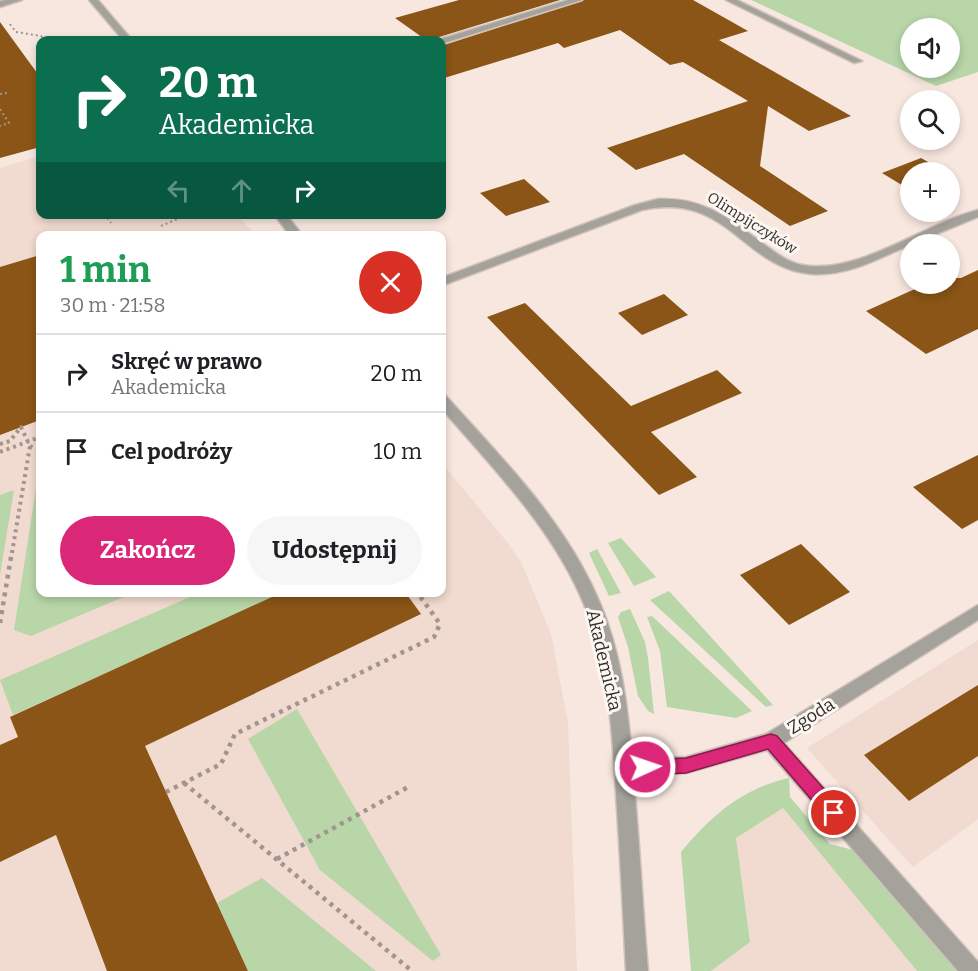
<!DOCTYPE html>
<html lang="pl">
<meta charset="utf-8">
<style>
:root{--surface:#fff;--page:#f6f6f6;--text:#202124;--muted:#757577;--line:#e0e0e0;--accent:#db2777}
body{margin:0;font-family:Bitter,serif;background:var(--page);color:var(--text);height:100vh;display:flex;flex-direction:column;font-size:22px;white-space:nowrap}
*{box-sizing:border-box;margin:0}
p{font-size:20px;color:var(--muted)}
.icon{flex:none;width:33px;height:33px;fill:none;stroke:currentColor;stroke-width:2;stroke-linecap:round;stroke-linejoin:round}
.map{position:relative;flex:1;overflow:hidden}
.sheet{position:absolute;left:36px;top:231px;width:410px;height:366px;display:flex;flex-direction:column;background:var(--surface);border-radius:12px;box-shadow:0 3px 9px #0003}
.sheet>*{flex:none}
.top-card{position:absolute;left:36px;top:36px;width:410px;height:183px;border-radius:12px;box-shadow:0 3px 9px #0003;background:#0b6e4f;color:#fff;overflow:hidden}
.tools{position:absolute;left:900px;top:18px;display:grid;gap:12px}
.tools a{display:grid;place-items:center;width:60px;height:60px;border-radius:50%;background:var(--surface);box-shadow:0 3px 9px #0003;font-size:30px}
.pin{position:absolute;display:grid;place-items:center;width:51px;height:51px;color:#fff;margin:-26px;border:3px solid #fff;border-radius:50%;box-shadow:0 2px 6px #0007}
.me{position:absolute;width:66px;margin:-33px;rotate:87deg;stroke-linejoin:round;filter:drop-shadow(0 0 4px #0008)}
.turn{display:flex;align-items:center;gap:21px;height:126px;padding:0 24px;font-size:27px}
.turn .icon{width:78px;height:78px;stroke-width:2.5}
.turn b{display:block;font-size:42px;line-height:51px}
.lanes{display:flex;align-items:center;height:57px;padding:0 24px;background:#0003;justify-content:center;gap:30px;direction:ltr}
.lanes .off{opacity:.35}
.round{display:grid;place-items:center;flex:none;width:63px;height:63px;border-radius:32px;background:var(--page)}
.summary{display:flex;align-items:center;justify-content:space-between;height:102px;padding:0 24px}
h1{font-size:36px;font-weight:700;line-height:45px;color:#1e9e55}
.button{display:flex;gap:12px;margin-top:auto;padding:12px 24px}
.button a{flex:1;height:69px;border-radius:36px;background:var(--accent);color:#fff;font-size:24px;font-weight:700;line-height:69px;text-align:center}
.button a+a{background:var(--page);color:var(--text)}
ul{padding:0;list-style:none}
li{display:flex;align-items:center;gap:18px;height:78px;padding:0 24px;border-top:2px solid var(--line)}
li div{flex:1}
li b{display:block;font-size:22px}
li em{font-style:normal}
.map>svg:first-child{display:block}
.built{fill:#f1dacf}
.green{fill:#b8d6a8;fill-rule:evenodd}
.building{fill:#8a5516}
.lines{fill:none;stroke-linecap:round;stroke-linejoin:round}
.minor-casing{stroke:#d0c2bb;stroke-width:3}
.tertiary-casing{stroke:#d0c2bb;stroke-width:3}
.path-far2{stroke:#a1958f;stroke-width:2;stroke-dasharray:2 3;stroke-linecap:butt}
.path-far1{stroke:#a1958f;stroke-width:4;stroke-dasharray:3 4;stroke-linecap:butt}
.path{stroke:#a1958f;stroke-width:4.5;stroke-dasharray:4 5;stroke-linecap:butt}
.minor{fill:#a5a29c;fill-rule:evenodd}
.tertiary{fill:#a5a29c;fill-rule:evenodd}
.route{fill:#db2777;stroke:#8e194d;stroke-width:1.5}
.labels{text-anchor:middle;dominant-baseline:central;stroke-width:6;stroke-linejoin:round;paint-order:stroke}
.far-street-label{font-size:15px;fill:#342e2b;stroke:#fdf7f3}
.street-label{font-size:18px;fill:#342e2b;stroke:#fdf7f3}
</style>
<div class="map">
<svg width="978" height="971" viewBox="0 0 978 971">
<rect width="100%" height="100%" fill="#f7e7df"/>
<!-- built -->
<g class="built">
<polygon points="40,156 40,214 238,215 255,235 40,236 40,592 441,592 441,462 507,542 522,564 551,634 568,723 577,971 0,971 0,168"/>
<polygon points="978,640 978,819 913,867 807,748"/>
<polygon points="783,808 917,971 711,971 750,942 736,838"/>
</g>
<!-- green -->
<g class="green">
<path d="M751,0H978V72L936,86ZM910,28H950V68H910Z"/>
<polygon points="40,480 40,592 133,593 31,636 14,630 37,482"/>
<polygon points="14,490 0,575 0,495"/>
<polygon points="621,538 656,577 634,586 608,543"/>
<polygon points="597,549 621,593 609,596 589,553"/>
<polygon points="669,591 773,705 766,707 650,600"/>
<polygon points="199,593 283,593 13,715 0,680"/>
<polygon points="630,609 645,642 648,658 654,714 648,711 638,696 628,647 618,617 621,612"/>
<polygon points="652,616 752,711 736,718 667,707 660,651 647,617"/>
<polygon points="297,709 441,955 433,961 320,870 248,739"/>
<path d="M789,778L790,797L830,844L857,851L959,971H917L783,808L736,838L750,942L711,971H691L681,852C712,815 741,789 789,778Z"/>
<polygon points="262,878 376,971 248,971 217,903"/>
</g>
<!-- building -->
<g class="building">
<polygon points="459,0 560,0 436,38 435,40 426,40 395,18"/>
<polygon points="584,0 693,0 748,31 719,40 851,116 809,131 768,106 760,166 828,211 790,226 684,154 636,170 607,148 748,101 683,62 670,65 620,30 564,48 558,43 441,79 441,46"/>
<polygon points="0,22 40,77 40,147 0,158"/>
<polygon points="921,158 946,172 910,172 910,190 882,173"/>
<polygon points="524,179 550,202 506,216 480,193"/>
<polygon points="40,255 40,420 0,435 0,267"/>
<polygon points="978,270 978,329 926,354 866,311 926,284 950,284 950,278 961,278"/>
<polygon points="664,294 688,315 642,335 618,313"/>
<polygon points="525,303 631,406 717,370 742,393 651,432 697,477 659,495 487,317"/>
<polygon points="978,455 978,520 962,529 913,487"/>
<polygon points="801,544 850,592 789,625 740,575"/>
<polygon points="283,592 405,592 421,614 145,746 248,971 107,971 56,835 0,862 0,745 18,737 10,717"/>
<polygon points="978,685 978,756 909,801 864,755"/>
</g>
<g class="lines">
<!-- minor casing -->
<g class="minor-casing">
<g id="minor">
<polygon points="568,0 582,0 444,43 441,44 441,40 437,40"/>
<polygon points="726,0 737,0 862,61 854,63"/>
<path d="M658,199C704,197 729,219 765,245C779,255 791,265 810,266C864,271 926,223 978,210V217C956,226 932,236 910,245C879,258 847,277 811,274C742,268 728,191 642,210L441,286V278L635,205Z"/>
<polygon points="978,605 978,620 784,743 978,962 978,971 958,971 767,750 686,773 624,776 617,774 615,768 617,762 624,760 686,757 766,734"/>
</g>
</g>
<!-- tertiary casing -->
<g class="tertiary-casing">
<g id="tertiary">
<polygon points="6,0 22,0 0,7 0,1"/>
<polygon points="89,0 98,0 132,40 123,40"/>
<polygon points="274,214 286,214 303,236 290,236"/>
<path d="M441,394L446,396C501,457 562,518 596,594C625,656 630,727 635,794C640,853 643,912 648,971H626C623,912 620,853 616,794C612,727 608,655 579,593C547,523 491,466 441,408Z"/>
</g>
</g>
<!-- path-far2 -->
<g class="path-far2">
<polyline points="10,24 16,32 41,36 44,40"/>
<polyline points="0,94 7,93"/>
<polyline points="0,109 9,123 0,126"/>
<polyline points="104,214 111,223"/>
<polyline points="161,226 189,214"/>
</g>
<!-- path-far1 -->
<g class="path-far1">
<polyline points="0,444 10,441 21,427 30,446 40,450"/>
<polyline points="0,452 40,437"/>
<polyline points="12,553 30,446"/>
</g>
<!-- path -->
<g class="path">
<polyline points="0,623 12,551"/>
<polyline points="184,783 412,971"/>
<polyline points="166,792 221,764 235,734 434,637 440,624 417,592"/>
<polyline points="277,859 410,786"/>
</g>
<!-- minor -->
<use href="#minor" class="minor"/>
<!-- tertiary -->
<use href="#tertiary" class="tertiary"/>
</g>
<!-- route -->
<polygon class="route" points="771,734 777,736 841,808 843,813 841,819 834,821 828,819 768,749 686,773 645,775 639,773 636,767 639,762 645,760 686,758"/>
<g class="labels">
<!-- far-street labels -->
<g class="far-street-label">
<text transform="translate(752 223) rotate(32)">Olimpijczyków</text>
</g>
<!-- street labels -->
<g class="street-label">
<text transform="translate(604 660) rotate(77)">Akademicka</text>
<text transform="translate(811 716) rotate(-32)">Zgoda</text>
</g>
</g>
</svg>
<div class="tools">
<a><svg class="icon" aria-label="sound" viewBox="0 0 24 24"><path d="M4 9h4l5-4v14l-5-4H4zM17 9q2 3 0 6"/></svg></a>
<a><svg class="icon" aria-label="search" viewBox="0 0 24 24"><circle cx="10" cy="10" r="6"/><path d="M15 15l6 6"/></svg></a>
<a>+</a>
<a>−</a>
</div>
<div class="pin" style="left:834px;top:813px;background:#d93025"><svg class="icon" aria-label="arrive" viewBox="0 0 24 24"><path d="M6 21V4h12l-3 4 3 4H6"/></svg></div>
<svg class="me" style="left:645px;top:767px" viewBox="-20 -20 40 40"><circle r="17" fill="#db2777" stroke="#fff" stroke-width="3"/><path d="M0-11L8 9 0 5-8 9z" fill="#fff"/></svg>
<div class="top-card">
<div class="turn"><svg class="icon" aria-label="right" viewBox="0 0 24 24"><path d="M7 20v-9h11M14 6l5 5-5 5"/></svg><div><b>20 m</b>Akademicka</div></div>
<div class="lanes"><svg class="icon off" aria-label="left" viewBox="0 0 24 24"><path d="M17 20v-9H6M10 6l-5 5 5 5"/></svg><svg class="icon off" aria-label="ahead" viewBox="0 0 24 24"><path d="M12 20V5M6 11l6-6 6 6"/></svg><svg class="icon" aria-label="right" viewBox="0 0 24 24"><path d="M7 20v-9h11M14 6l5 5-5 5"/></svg></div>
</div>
<section class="sheet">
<div class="summary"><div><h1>1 min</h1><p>30 m · 21:58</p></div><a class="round" style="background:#d93025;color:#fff"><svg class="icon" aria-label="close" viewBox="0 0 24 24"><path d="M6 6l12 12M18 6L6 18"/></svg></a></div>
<ul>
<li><svg class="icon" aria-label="right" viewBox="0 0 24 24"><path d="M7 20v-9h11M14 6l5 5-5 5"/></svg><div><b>Skręć w prawo</b><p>Akademicka</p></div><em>20 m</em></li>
<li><svg class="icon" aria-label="arrive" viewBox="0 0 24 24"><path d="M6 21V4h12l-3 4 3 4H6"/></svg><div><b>Cel podróży</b></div><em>10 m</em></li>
</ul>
<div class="button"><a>Zakończ</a><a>Udostępnij</a></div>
</section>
</div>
